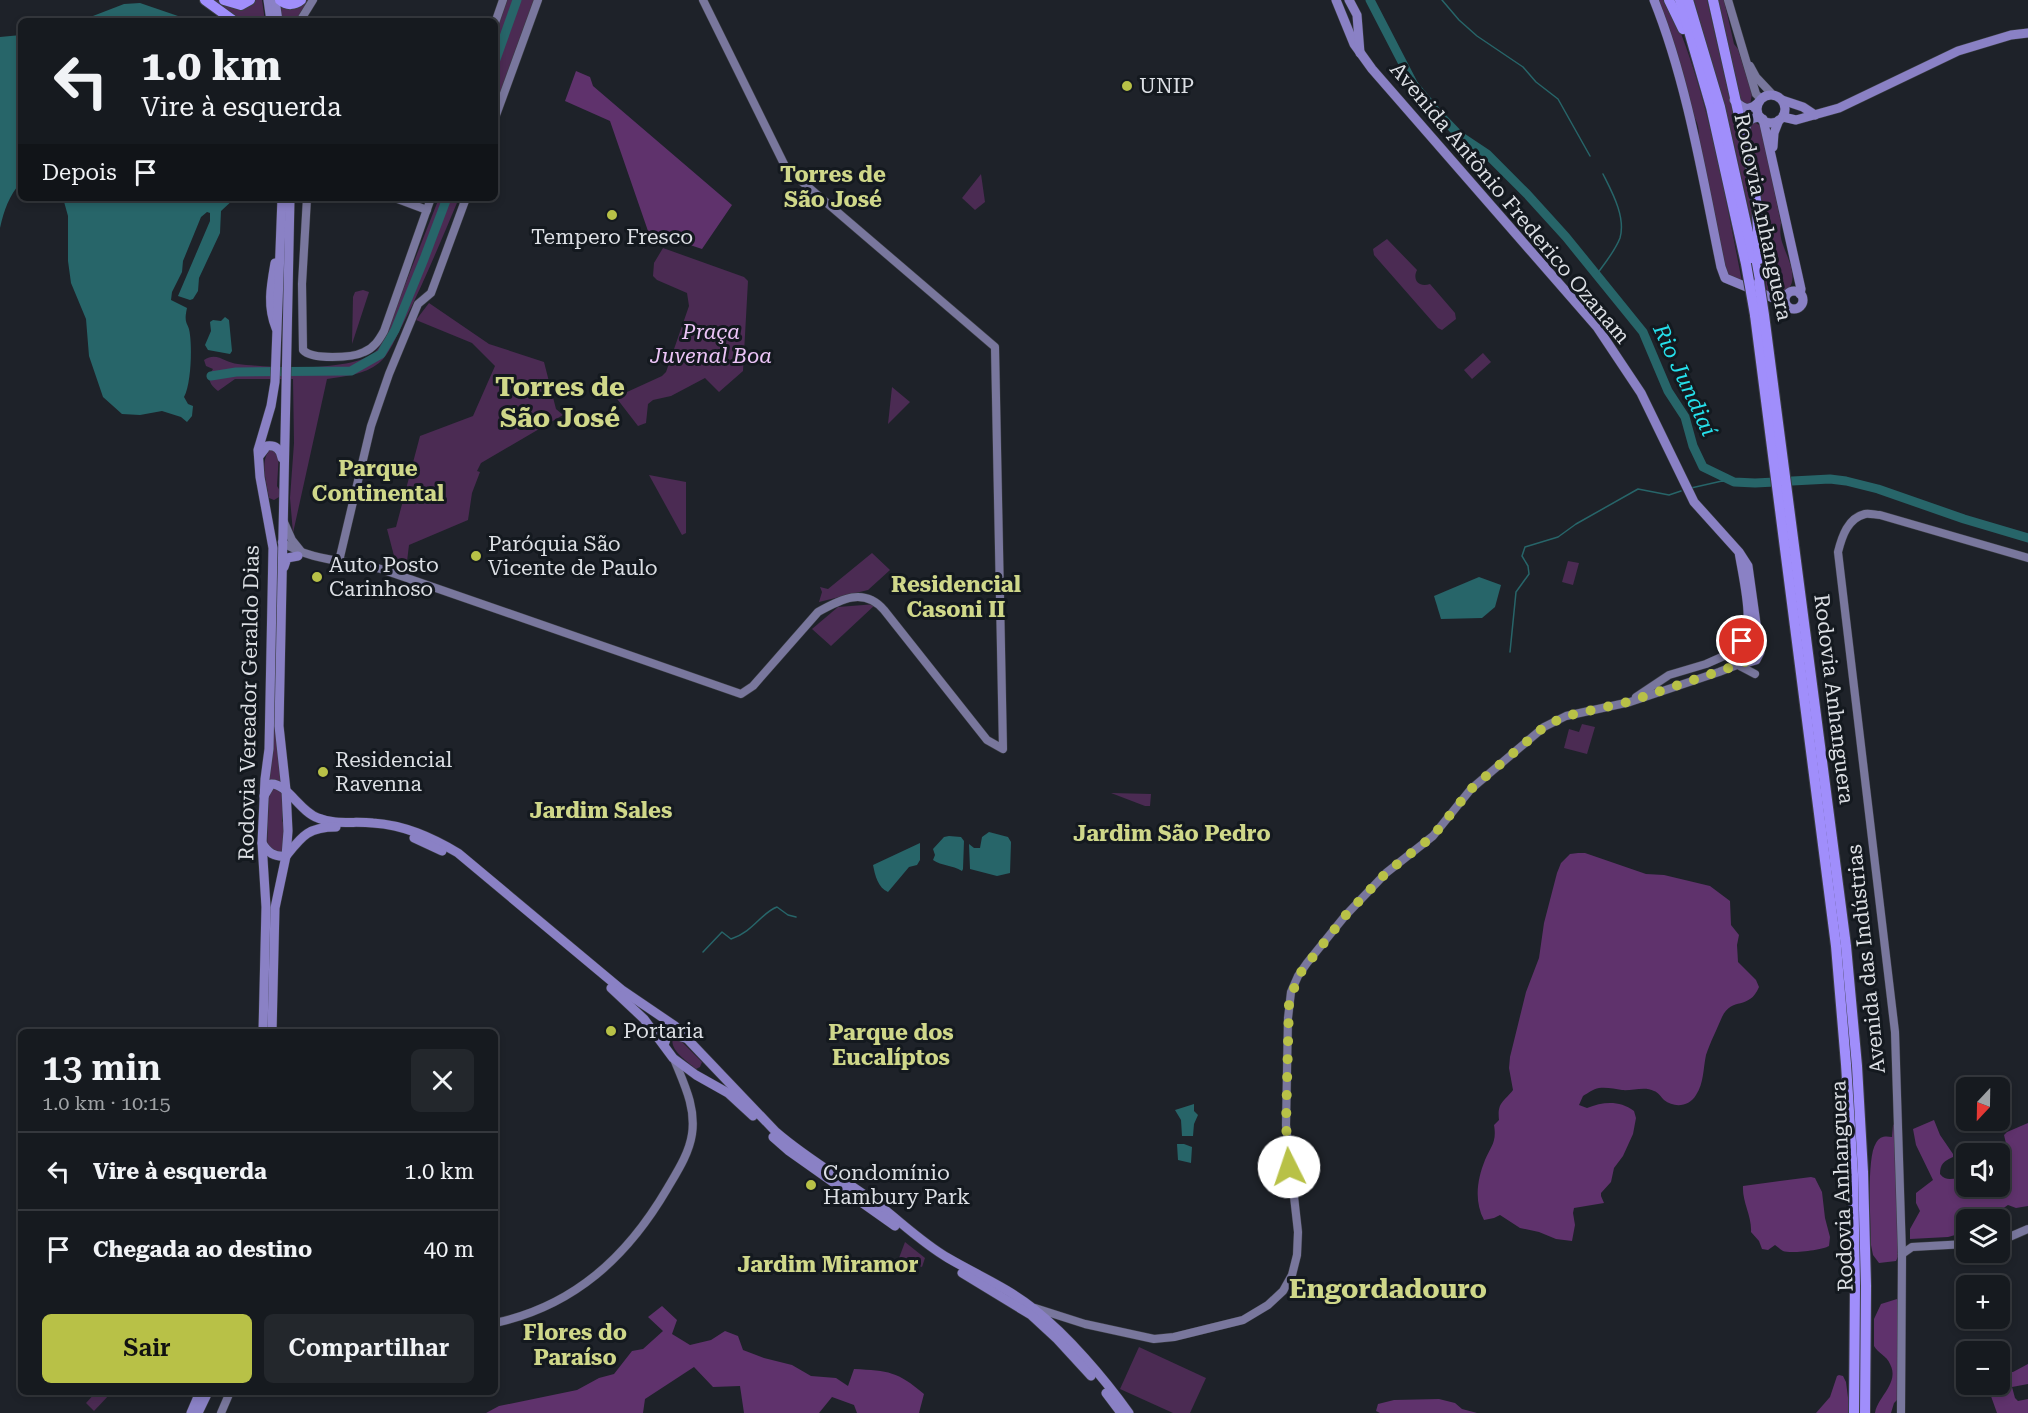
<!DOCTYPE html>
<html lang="pt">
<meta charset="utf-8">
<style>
:root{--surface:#161a1f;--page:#23272c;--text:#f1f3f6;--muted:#9ea1a4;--line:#35383d;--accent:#b8c147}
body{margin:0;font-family:"Roboto Serif",serif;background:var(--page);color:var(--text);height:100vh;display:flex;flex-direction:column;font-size:22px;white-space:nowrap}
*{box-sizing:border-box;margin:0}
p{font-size:20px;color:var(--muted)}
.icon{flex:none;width:33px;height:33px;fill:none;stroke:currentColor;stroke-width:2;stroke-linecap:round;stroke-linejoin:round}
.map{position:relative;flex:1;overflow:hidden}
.panel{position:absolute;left:18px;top:1029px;width:480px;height:366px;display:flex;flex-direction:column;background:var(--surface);border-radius:9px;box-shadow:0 3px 9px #0003,0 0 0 2px var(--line)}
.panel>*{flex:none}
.guide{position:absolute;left:18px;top:18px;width:480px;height:183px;border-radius:9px;box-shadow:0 3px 9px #0003,0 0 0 2px var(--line);background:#161a1f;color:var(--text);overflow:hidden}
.needle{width:39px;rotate:202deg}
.buttons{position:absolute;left:1956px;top:1077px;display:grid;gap:12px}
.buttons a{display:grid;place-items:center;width:54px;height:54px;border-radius:9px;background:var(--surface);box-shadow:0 3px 9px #0003,0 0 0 2px var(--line);font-size:30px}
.pin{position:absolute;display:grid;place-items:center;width:51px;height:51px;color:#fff;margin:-26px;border:3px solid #fff;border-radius:50%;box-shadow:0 2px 6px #0007}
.me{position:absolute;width:66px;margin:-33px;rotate:356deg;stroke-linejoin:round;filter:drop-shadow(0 0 4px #0008)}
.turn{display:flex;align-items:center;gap:21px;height:126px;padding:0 24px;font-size:27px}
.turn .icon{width:78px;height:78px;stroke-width:2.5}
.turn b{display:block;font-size:42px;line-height:51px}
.then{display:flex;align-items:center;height:57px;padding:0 24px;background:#0003;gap:12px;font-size:22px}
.round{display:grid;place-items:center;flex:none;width:63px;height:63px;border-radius:9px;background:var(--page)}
.overview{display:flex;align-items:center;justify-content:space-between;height:102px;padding:0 24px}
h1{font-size:36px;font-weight:600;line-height:45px}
.cta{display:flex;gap:12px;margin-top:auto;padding:12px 24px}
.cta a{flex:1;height:69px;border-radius:9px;background:var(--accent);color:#111;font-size:24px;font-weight:600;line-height:69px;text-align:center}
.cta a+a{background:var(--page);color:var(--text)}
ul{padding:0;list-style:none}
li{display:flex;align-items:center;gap:18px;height:78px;padding:0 24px;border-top:2px solid var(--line)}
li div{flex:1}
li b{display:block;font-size:22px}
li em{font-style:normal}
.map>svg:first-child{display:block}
.green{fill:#4b2b53}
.forest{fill:#5f326c}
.water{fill:#276569}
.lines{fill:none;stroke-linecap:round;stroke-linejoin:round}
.stream{stroke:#276569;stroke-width:1.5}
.river{stroke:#276569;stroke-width:9}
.secondary-casing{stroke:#3b3e44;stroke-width:9}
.primary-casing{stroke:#3b3e44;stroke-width:10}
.highway-casing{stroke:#3b3e44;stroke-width:12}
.secondary{stroke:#79779d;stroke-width:8}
.primary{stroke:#8a81c5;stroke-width:9}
.highway{stroke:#a08efb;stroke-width:10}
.highway-bridge-casing{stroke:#3b3e44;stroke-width:12;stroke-linecap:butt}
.highway-bridge{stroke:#a08efb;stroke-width:10}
.route{stroke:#b8c147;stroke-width:10;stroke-dasharray:0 18}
.poi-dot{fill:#b8c147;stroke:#14191f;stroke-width:2}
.labels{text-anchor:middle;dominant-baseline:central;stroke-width:6;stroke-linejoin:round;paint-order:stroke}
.poi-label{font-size:21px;fill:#dcdfe4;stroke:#14191f;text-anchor:start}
.street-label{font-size:21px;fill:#dcdfe4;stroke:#14191f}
.park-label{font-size:21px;font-style:italic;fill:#ecc4f7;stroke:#14191f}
.neighbourhood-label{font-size:22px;font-weight:bold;fill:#cfd789;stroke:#14191f}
.water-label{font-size:22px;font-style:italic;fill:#26e0eb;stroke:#14191f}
.district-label{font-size:27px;font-weight:bold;fill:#cfd789;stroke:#14191f}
</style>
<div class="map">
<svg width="2028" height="1413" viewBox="0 0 2028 1413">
<rect width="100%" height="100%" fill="#1e2229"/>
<!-- green -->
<g class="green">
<polygon points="211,0 217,0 224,5 251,5 255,0 262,0 265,21 239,21"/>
<polygon points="307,0 310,0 297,21 281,21 279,6 299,6"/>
<polygon points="503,0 536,0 495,108 495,23"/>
<path d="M1657,0H1667C1707,87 1724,189 1742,282L1731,277L1726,272L1698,144C1700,132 1699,121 1690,112Z"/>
<polygon points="1694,0 1707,0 1753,198 1754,233 1731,131"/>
<polygon points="1716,0 1724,0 1734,44 1738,49 1752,94 1750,105 1739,102"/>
<path d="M1754,122L1761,126L1762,130L1781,223C1780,230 1780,235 1782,242C1786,255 1801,280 1786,291C1780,295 1774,296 1767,294L1748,140L1749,126Z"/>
<polygon points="981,174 985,202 975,210 962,198"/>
<path d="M439,198H459C441,241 424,282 403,324C396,336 390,354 379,363C364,375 345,376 327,379L293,533L290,498L294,443L293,379H235L218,391C210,385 206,378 213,369L206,366L204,360C217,351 225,363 238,364C270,368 349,372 374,353C380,348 383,340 386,333Z"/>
<path d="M1387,239L1417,270C1412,280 1419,288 1430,284L1455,313L1456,319L1442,330L1438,328L1374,255L1373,249Z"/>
<polygon points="663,248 744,277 748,281 743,371 719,392 705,378 671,396 653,400 648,404 646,423 638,426 611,391 613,386 627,392 662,376 666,372 689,306 687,293 657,280 653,276 654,263"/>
<polygon points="363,290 369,292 352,344 353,297 355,292"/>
<polygon points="429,303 489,344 544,362 556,409 563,415 481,463 477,471 480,472 472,493 468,520 409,545 405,578 399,575 387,529 396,527 420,436 473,416 495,366 472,343 416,320"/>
<polygon points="1483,353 1491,362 1472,379 1464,370"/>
<polygon points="892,387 910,402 888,424"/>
<path d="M270,450L279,453L277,486L280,491L279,497L274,500L269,498C267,483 259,461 270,450Z"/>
<polygon points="649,475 686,482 686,533 682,535"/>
<polygon points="872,553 890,570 868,590 819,602 822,592 820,587 828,589"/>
<polygon points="1568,561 1579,563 1573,585 1562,582"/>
<polygon points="276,593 283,783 277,781 268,783"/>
<polygon points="876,604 831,646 812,629 838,607"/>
<polygon points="1582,724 1595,727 1587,754 1564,748 1569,729 1579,732"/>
<polygon points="274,788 282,793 282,821 286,827 282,852 277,854 267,848 269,794"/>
<polygon points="1111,793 1151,794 1150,806 1145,806"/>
<path d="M673,1038L680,1040L702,1062L700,1067L696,1069C687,1061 669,1050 673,1038Z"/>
<polygon points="905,1242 925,1258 922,1267 899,1258"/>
<polygon points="1139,1347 1206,1378 1190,1413 1173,1413 1120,1389"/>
<polygon points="96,1392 111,1393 94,1411 86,1403"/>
</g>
<!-- forest -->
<g class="forest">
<polygon points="576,71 590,77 593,86 732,205 702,249 648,231 610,121 565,101"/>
<path d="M1578,853H1585L1646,874L1664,875L1710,886L1730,901L1731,925L1739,935L1737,945L1738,962L1756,980L1759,987C1749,1011 1732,996 1722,1017C1717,1029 1710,1043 1706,1055C1703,1069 1704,1083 1696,1095C1689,1107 1674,1108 1664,1100C1661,1097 1658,1092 1654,1091C1645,1086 1632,1091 1622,1090C1615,1089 1607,1087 1599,1088C1593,1089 1588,1093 1583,1096L1579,1105L1587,1108C1603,1102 1619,1100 1634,1111L1636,1118L1633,1134L1623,1156L1614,1168L1611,1182L1601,1193V1196L1604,1203L1574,1208L1573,1213L1575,1225L1572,1241L1556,1239L1539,1232L1520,1228L1500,1215L1494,1218L1484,1220C1474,1201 1477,1180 1485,1160C1491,1146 1497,1142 1494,1125L1499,1120C1497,1102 1504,1102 1513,1090L1509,1068L1510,1057L1526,992L1539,958L1544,923L1557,873L1561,863L1570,854Z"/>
<path d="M1934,1120L1940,1135L1953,1154V1157C1944,1161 1940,1164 1940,1174C1947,1183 1956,1178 1966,1175V1186H2000V1164L2010,1160L2004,1135L2007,1132L2028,1123V1206L2016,1208L2008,1205C1995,1214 1983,1220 1966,1220V1232L1948,1237L1910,1239V1229L1920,1211L1916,1203V1193L1933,1180L1916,1145L1913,1129Z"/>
<path d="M1896,1123L1901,1250L1896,1261L1879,1263L1873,1255L1871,1245C1871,1225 1866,1158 1876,1143C1880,1136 1885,1136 1892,1137L1893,1125Z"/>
<path d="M1811,1177L1815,1178L1822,1192L1825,1218L1830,1237L1829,1246C1822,1250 1791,1254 1783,1251C1780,1249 1778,1247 1775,1245L1768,1250L1762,1249L1759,1241L1751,1232C1752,1216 1742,1202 1743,1186Z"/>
<path d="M1897,1299L1900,1301V1397L1894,1403L1891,1413H1875C1878,1396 1900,1383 1890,1364C1887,1356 1878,1353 1874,1346V1319L1881,1304Z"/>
<path d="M662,1306L677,1320L672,1334L690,1345L711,1340L725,1331L738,1336L743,1350L764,1358L792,1365L811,1376L836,1378L848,1386L854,1369C889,1371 897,1371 924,1394L919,1413H857L854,1405L832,1397L819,1413H744L740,1386L713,1387L694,1367L645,1399L643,1413H486L499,1406L577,1390L599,1378L614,1374L632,1351L643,1349L663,1331L648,1317Z"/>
<polygon points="2028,1364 2028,1384 2012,1387 2015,1398 2018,1401 2028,1399 2028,1413 1997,1413 1987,1385 2000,1384 2000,1372 2013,1372"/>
<polygon points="1839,1375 1843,1376 1846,1382 1850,1413 1816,1413 1830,1397 1837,1376"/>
<polygon points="1439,1399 1455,1403 1462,1409 1477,1413 1380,1413 1376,1411 1378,1404 1394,1400"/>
</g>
<!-- water -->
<g class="water">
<polygon points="140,3 178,16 186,21 80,21 124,4"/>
<path d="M21,35V182C9,196 4,210 0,228V37Z"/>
<path d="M63,198H235L221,211L220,233L199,278L198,291L193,299L190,300L178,296L210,221V213L207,212L201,217L183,261L182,272L172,292L171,300L187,308C183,326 189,322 190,335C192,350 191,384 184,397L188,404L193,406L192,416L187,422L181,417L162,411L140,415L122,414L103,397L89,356L86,319L71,283L68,261V216Z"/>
<polygon points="225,317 229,320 232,351 230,354 208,350 205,345 211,331 210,322 213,320 221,321"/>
<polygon points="1479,577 1501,585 1495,607 1482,618 1441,619 1434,596"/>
<polygon points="989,832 1008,837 1011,842 1010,873 997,876 970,869 969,844 974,848 980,848 982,837"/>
<path d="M949,836L961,837L964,841L963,869L962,871C952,865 942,866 933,860L935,855L933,849L944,837Z"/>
<path d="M920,843V860L917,865L909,867L888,892C878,888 875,875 873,865Z"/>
<polygon points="1194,1104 1194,1111 1198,1115 1194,1124 1193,1136 1182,1136 1181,1120 1175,1110"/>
<polygon points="1177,1144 1184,1144 1192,1147 1191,1163 1178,1160"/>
</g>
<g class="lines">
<!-- stream -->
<g class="stream">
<polyline points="1442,0 1459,20 1477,36 1523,67 1536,82 1558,99 1590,156"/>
<path d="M1597,274C1605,263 1615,251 1620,238C1626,217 1612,192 1603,174"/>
<polyline points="1691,488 1722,481 1734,482"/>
<polyline points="1510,652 1516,592 1529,574 1528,566 1522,556 1525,547 1558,537 1576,524 1638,489 1669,495 1681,491"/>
<path d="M703,952L722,932L731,939C753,932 762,912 777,907L788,915L796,917"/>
</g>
<!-- river -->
<g class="river">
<polyline points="1370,0 1414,85 1435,110 1460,136 1487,154 1527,194 1566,237 1643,332 1668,391 1685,417 1693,446 1703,467 1734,482 1755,483 1830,479 1846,481 1878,489 1964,519 2028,538"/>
<polyline points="495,62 517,0"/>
<polyline points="211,376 236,372 351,371 381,354 395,330 424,259 447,198"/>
</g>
<!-- secondary casing -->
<g class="secondary-casing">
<g id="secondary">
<polyline points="1728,0 1756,94 1761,99"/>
<polyline points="300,21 313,0"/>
<polyline points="495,23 503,0"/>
<polyline points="1750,66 1756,77 1773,95"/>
<polyline points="495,118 538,0"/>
<path d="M307,198L302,284L303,350C312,360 352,358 364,352C374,348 379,340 384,331L431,198"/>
<polyline points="395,198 427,210"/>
<polyline points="284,522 292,540 300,550"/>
<path d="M282,542C312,562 348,560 381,569L741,694L753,686L818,612C841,599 864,587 884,610L987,740L1003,749L995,347L786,168L703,0"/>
<polyline points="339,561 371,426 389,374 418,304 431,293 466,198"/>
<polyline points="1738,665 1755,674"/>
<polyline points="1636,697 1669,675 1706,664 1724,656 1735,646 1744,633"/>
<polyline points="2000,1241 2028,1229"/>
<polyline points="1902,1254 1912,1247 1966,1244"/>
<polyline points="1035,1308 1085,1324 1154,1339 1174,1337 1243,1320 1268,1305 1283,1291 1292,1275 1297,1255 1298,1232 1286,1125 1288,1018 1291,992 1298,976 1307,963 1345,916 1386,873 1433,836 1471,789 1544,727 1566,716 1630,702 1719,672 1747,661"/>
<path d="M495,1323C574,1306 627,1257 667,1189C677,1172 689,1154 692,1134C696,1107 684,1084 674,1059"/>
<polyline points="221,1413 230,1392"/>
<path d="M1901,1413L1902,1254L1895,1032L1838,552C1842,536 1848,518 1865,514C1869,513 1876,515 1880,515L2028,558"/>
</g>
</g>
<!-- primary casing -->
<g class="primary-casing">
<g id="primary">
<polyline points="268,0 271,21"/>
<polyline points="275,0 278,21"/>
<path d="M1336,0L1354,44L1372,69L1597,327L1641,393L1694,502L1739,552L1748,566L1760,652L1756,660L1749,662L1745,660C1738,645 1747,633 1748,618C1749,601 1742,570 1739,552"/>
<polyline points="1349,0 1357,15 1360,53"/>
<path d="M1654,0C1687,82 1703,180 1721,267L1725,278L1785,303"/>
<circle cx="1771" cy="109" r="14"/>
<path d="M1734,100C1743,109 1749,112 1759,102"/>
<polyline points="1782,100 1803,107 1815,115"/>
<polyline points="1783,117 1796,120 1839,108 1958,51 2011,35 2028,33"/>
<polyline points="1763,119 1801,289 1800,294"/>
<path d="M1745,134C1746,123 1748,118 1760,117"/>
<polyline points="1773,147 1774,133 1779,120"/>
<path d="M275,263C271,286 267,306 276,328"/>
<circle cx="1794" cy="300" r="9"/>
<path d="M260,455L267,446C275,445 281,449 282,458"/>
<polyline points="284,567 287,558 298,556"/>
<path d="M264,796L271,784C287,783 300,812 318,818C335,825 355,821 373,823C404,825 431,837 458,853L622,990L675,1026L776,1132C807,1159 843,1179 876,1203C900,1221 922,1243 948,1258C977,1275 1008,1288 1034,1309C1068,1336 1104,1378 1129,1413"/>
<polyline points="414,838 442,851"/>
<path d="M262,843C268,853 274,857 286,856C302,836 308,827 336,827"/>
<polyline points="611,988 644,1019 673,1058 696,1075 728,1093 753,1116"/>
<polyline points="263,1032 266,907 262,843 265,779 269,749 273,548 260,477 258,450 271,406 275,382 282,198"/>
<polyline points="272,1032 275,908 286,856 288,831 286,790 279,726 290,198"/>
<polyline points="664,1045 667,1036 670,1034 685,1038"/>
<polyline points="773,1137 789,1151 895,1226"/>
<polyline points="962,1273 1031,1315 1057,1339 1091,1376"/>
<polyline points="1106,1393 1121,1413"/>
<polyline points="191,1413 200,1392"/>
<polyline points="198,1413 208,1392"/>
</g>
</g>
<!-- highway casing -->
<g class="highway-casing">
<g id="highway">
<polyline points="205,0 234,21"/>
<polyline points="224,0 241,5 250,0"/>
<path d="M280,0C287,6 295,5 301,0"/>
<polyline points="1669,0 1683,29"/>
<polyline points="1680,0 1711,107 1746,264"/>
<polyline points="1688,0 1720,107 1759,282"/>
<polyline points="1713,0 1751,169 1757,206 1759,259"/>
<polyline points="1755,315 1836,946 1846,1064 1853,1174 1855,1285 1854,1413"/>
<polyline points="1764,315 1846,946 1857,1066 1863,1172 1866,1286 1865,1413"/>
</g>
</g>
<!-- secondary -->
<use href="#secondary" class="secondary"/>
<!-- primary -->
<use href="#primary" class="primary"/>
<!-- highway -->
<use href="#highway" class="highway"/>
<!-- highway-bridge casing -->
<g class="highway-bridge-casing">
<g id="highway-bridge">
<polyline points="1746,264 1755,315"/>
<polyline points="1759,282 1764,315"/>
</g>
</g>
<!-- highway-bridge -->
<use href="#highway-bridge" class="highway-bridge"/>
</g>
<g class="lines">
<!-- route -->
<polyline class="route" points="1289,1167 1286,1125 1289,1004 1298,976 1345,916 1386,873 1433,836 1471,789 1544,727 1566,716 1628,702 1738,665 1747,661 1743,656 1742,641"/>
</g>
<!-- markers -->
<g class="poi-dot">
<circle cx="1127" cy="86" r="6"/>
<circle cx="612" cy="215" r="6"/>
<circle cx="476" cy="556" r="6"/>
<circle cx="317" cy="577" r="6"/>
<circle cx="323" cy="772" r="6"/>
<circle cx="611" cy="1031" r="6"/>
<circle cx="811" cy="1185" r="6"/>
</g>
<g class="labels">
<!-- poi labels -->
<g class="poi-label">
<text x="1139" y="86">UNIP</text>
<text x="612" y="237" text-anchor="middle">Tempero Fresco</text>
<text x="488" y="544">Paróquia São<tspan x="488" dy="24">Vicente de Paulo</tspan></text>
<text x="329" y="565">Auto Posto<tspan x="329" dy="24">Carinhoso</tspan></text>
<text x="335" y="760">Residencial<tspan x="335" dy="24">Ravenna</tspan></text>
<text x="623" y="1031">Portaria</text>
<text x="823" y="1173">Condomínio<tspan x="823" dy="24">Hambury Park</tspan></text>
</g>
<!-- street labels -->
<g class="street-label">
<text transform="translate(1510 203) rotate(50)">Avenida Antônio Frederico Ozanam</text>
<text transform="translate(1763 217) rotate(78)">Rodovia Anhanguera</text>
<text transform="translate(1834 699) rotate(83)">Rodovia Anhanguera</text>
<text transform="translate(249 703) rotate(-89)">Rodovia Vereador Geraldo Dias</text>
<text transform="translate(1866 959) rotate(-96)">Avenida das Indústrias</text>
<text transform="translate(1842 1186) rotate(-92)">Rodovia Anhanguera</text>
</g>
<!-- park labels -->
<g class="park-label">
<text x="711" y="332">Praça<tspan x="711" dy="24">Juvenal Boa</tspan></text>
</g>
<!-- neighbourhood labels -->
<g class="neighbourhood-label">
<text x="833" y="174">Torres de<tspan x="833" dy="25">São José</tspan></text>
<text x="378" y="468">Parque<tspan x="378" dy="25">Continental</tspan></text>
<text x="956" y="584">Residencial<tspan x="956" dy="25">Casoni II</tspan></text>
<text x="601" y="810">Jardim Sales</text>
<text x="1172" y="833">Jardim São Pedro</text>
<text x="891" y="1032">Parque dos<tspan x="891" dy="25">Eucalíptos</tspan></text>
<text x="828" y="1264">Jardim Miramor</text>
<text x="575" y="1332">Flores do<tspan x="575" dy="25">Paraíso</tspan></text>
</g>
<!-- water labels -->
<g class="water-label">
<text transform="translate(1685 380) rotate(65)">Rio Jundiaí</text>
</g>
<!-- district labels -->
<g class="district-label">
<text x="560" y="387">Torres de<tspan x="560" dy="31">São José</tspan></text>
<text x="1388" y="1289">Engordadouro</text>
</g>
</g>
</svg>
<div class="buttons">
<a><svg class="needle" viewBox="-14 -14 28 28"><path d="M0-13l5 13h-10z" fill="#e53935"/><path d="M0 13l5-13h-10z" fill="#9ea1a4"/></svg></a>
<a><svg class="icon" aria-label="sound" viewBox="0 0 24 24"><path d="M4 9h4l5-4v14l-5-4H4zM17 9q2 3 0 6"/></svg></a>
<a><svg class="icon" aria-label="layers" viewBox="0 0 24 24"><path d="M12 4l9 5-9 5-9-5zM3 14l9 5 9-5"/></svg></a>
<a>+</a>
<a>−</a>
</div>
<div class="pin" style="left:1742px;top:641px;background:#d93025"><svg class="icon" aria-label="arrive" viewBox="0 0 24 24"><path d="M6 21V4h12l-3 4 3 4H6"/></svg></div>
<svg class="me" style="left:1289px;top:1167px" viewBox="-20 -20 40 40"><circle r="19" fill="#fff"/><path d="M0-13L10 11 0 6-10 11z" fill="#b8c147"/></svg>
<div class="guide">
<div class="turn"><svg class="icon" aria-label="left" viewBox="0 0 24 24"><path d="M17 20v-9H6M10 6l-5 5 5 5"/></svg><div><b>1.0 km</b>Vire à esquerda</div></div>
<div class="then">Depois<svg class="icon" aria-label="arrive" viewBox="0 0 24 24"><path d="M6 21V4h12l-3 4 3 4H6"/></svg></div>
</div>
<section class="panel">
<div class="overview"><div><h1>13 min</h1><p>1.0 km · 10:15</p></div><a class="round"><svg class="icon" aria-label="close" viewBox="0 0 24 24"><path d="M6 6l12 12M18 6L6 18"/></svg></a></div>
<ul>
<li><svg class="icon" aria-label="left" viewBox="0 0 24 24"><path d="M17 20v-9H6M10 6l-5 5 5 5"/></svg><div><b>Vire à esquerda</b></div><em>1.0 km</em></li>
<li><svg class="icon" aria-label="arrive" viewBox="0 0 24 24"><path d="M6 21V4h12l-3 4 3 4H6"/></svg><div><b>Chegada ao destino</b></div><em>40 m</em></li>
</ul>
<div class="cta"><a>Sair</a><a>Compartilhar</a></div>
</section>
</div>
